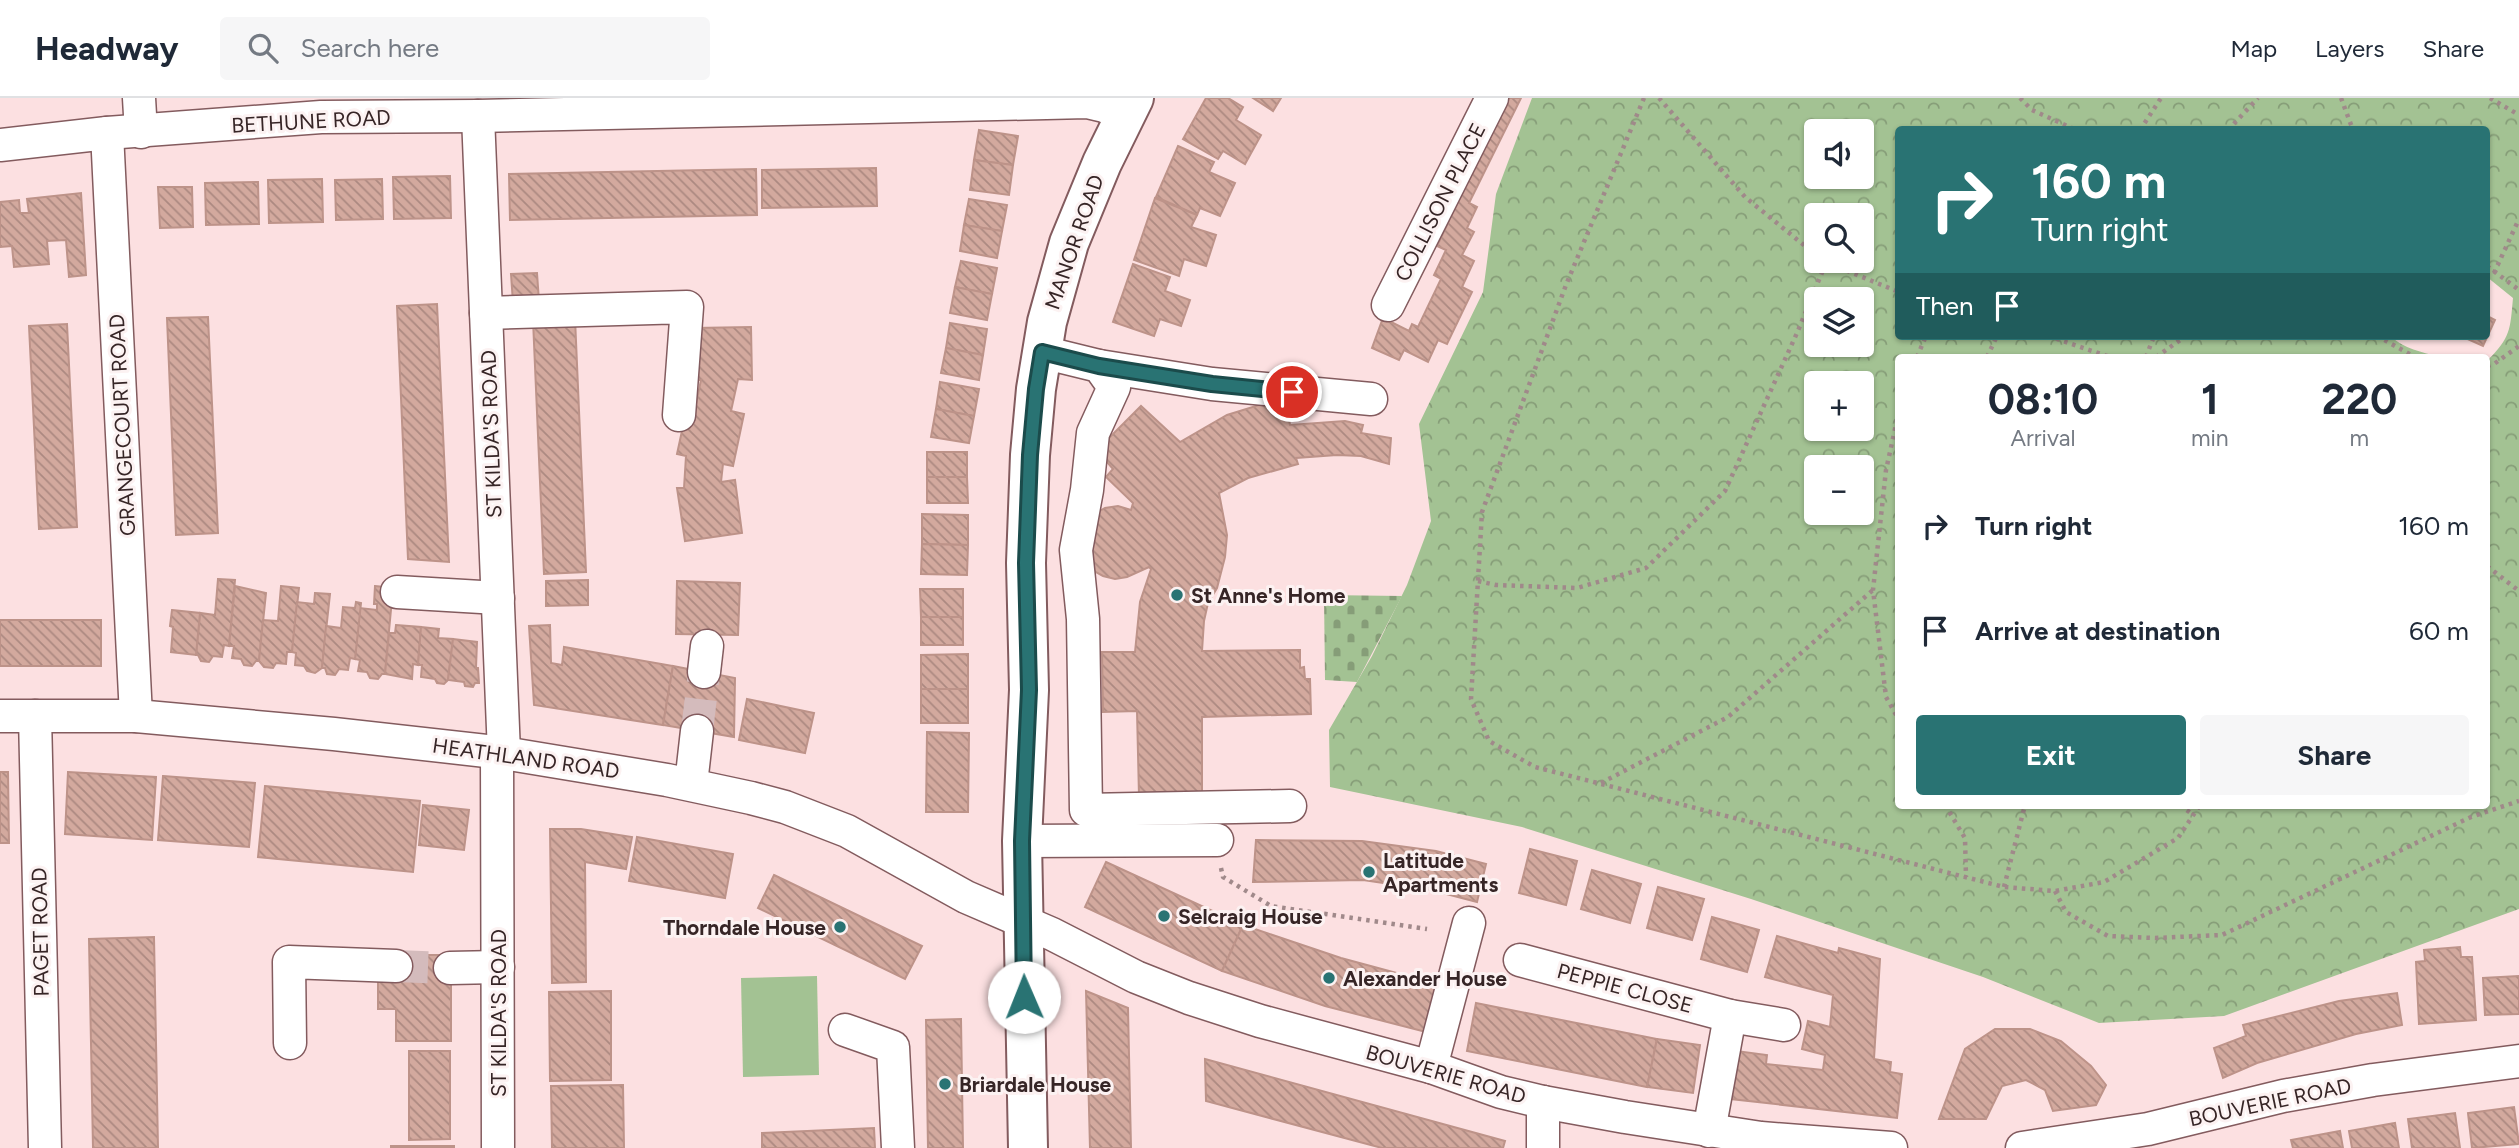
<!DOCTYPE html>
<meta charset="utf-8">
<style>
:root{--surface:#fff;--page:#f6f6f7;--text:#1f2937;--muted:#747a83;--line:#e0e1e3;--accent:#297373}
body{margin:0;font-family:Figtree,sans-serif;background:var(--page);color:var(--text);height:100vh;display:flex;flex-direction:column;font-size:26px;white-space:nowrap}
*{box-sizing:border-box;margin:0}
p{font-size:23px;color:var(--muted)}
.icon{flex:none;width:38px;height:38px;fill:none;stroke:currentColor;stroke-width:2;stroke-linecap:round;stroke-linejoin:round}
.map{position:relative;flex:1;overflow:hidden}
.sheet{position:absolute;left:1895px;top:256px;width:595px;height:455px;display:flex;flex-direction:column;background:var(--surface);border-radius:7px;box-shadow:0 2px 5px #0004}
.sheet>*{flex:none}
.banner{position:absolute;left:1895px;top:28px;width:595px;height:214px;border-radius:7px;box-shadow:0 2px 5px #0004;background:#297373;color:#fff;overflow:hidden}
.buttons{position:absolute;left:1804px;top:21px;display:grid;gap:14px}
.buttons a{display:grid;place-items:center;width:70px;height:70px;border-radius:7px;background:var(--surface);box-shadow:0 2px 5px #0004;font-size:35px}
.pin{position:absolute;display:grid;place-items:center;width:60px;height:60px;color:#fff;margin:-30px;border:4px solid #fff;border-radius:50%;box-shadow:0 2px 7px #0007}
.me{position:absolute;width:77px;margin:-38px;rotate:359deg;stroke-linejoin:round;filter:drop-shadow(0 0 5px #0008)}
.turn{display:flex;align-items:center;gap:24px;height:147px;padding:0 21px;font-size:32px}
.turn .icon{width:91px;height:91px;stroke-width:2.5}
.turn b{display:block;font-size:49px;line-height:60px}
.then{display:flex;align-items:center;height:66px;padding:0 21px;background:#0003;gap:14px;font-size:26px}
.eta{display:flex;justify-content:space-evenly;align-items:center;height:119px;text-align:center}
.eta b{font-size:42px;font-weight:700;line-height:49px}
.cta{display:flex;gap:14px;margin-top:auto;padding:14px 21px}
.cta a{flex:1;height:80px;border-radius:7px;background:var(--accent);color:#fff;font-size:28px;font-weight:700;line-height:80px;text-align:center}
.cta a+a{background:var(--page);color:var(--text)}
ul{padding:0;list-style:none}
li{display:flex;align-items:center;gap:21px;height:105px;padding:0 21px}
li div{flex:1}
li b{display:block;font-size:26px}
li em{font-style:normal}
header{display:flex;align-items:center;gap:42px;box-sizing:border-box;height:98px;padding:0 35px;background:var(--surface);border-bottom:2px solid var(--line)}
header strong{font-size:33px}
nav{display:flex;gap:38px;margin-inline-start:auto;font-size:24px}
.search{width:490px;height:63px;background:var(--page);display:flex;align-items:center;gap:18px;box-sizing:border-box;padding:0 24px;border-radius:7px;color:var(--muted);font-size:26px}
.map>svg:first-child{display:block}
.forest{fill:url(#forest-crowns);fill-rule:evenodd}
.cemetery{fill:url(#cemetery-stones)}
.garden{fill:#a3c293}
.building{fill:url(#building-back-hatch);stroke:#bd9389;stroke-width:2}
.lines{fill:none;stroke-linecap:round;stroke-linejoin:round}
.minor-tunnel{stroke:#d4bbbc;stroke-width:32;stroke-dasharray:32 16;stroke-linecap:butt}
.minor-casing{stroke:#835b5e;stroke-width:35}
.major-casing{stroke:#835b5e;stroke-width:42}
.path{stroke:#a0898a;stroke-width:4.5;stroke-dasharray:3.5 5;stroke-linecap:butt}
.minor{stroke:#fff;stroke-width:32}
.major{stroke:#fff;stroke-width:38}
.route-casing{stroke:#1b4b4b;stroke-width:18}
.route{stroke:#297373;stroke-width:12}
.poi-dot{fill:#297373;stroke:#fcf2f2;stroke-width:2.5}
.labels{text-anchor:middle;dominant-baseline:central;stroke-width:6;stroke-linejoin:round;paint-order:stroke}
.street-label{font-size:21px;fill:#362526;stroke:#fcf2f2}
.poi-label{font-size:21px;font-weight:bold;fill:#362526;stroke:#fcf2f2;text-anchor:start}
</style>
<header>
<strong>Headway</strong>
<div class="search"><svg class="icon" aria-label="search" viewBox="0 0 24 24"><circle cx="10" cy="10" r="6"/><path d="M15 15l6 6"/></svg>Search here</div>
<nav><a>Map</a><a>Layers</a><a>Share</a></nav>
</header>
<div class="map">
<svg width="2519" height="1050" viewBox="0 0 2519 1050">
<defs>
<pattern id="forest-crowns" width="20" height="18" patternUnits="userSpaceOnUse" patternTransform="scale(1.75)"><rect width="20" height="18" fill="#a3c293"/><path d="M2 6a3 3 0 1 1 6 0M12 15a3 3 0 1 1 6 0" fill="none" stroke="#869d78"/></pattern>
<pattern id="cemetery-stones" width="16" height="16" patternUnits="userSpaceOnUse" patternTransform="scale(1.75)"><rect width="16" height="16" fill="#a3c293"/><path d="M2 7V4a2 2 0 0 1 4 0v3zM10 15v-3a2 2 0 0 1 4 0v3z" fill="#869d78"/></pattern>
<pattern id="building-back-hatch" width="6" height="6" patternUnits="userSpaceOnUse" patternTransform="scale(1.75)"><rect width="6" height="6" fill="#d3a99e"/><path d="M-1 5l2 2M0 0l6 6M5-1l2 2" fill="none" stroke="#ac8981"/></pattern>
</defs>
<rect width="100%" height="100%" fill="#fce0e1"/>
<!-- forest -->
<path class="forest" d="M1532,0H2519V811L2224,918L2099,925L1983,879L1751,801L1522,729L1330,689L1329,632L1372,558L1407,487L1431,423L1419,326L1483,194L1496,96ZM1899,32H2487V179L2513,200C2510,232 2511,239 2487,263V707H1899V259H2439C2423,254 2403,251 2391,238H1899ZM1816,33H1862V79H1816ZM1816,117H1862V163H1816ZM1816,201H1862V247H1816ZM1816,285H1862V331H1816ZM1816,369H1862V415H1816Z"/>
<!-- cemetery -->
<polygon class="cemetery" points="1324,497 1402,498 1357,584 1325,582"/>
<!-- garden -->
<polygon class="garden" points="817,878 819,977 743,979 741,880"/>
<!-- building -->
<g class="building">
<polygon points="1206,0 1228,0 1243,9 1236,22 1261,37 1245,66 1223,53 1218,61 1183,41"/>
<polygon points="1253,0 1281,0 1273,13"/>
<polygon points="1497,0 1521,0 1469,105 1477,109 1467,130 1474,134 1462,157 1474,163 1462,189 1472,194 1447,246 1438,242 1428,264 1404,252 1399,262 1372,250 1383,220 1409,233 1412,226 1418,229 1441,181 1434,177 1446,152 1437,148 1449,123 1438,117"/>
<polygon points="979,32 1018,38 1013,67 974,62"/>
<polygon points="1178,48 1214,64 1209,74 1235,85 1220,118 1200,110 1197,117 1156,99"/>
<polygon points="974,62 1013,67 1009,97 970,92"/>
<polygon points="876,70 877,108 762,110 762,72"/>
<polygon points="756,71 757,117 510,122 509,76"/>
<polygon points="450,78 451,120 394,121 393,79"/>
<polygon points="322,81 323,124 269,125 268,82"/>
<polygon points="382,81 383,121 336,122 335,82"/>
<polygon points="258,84 259,126 206,127 205,85"/>
<polygon points="158,89 192,89 193,129 160,130"/>
<polygon points="81,95 86,177 69,179 66,142 47,143 49,166 14,169 12,148 0,149 0,104 19,102 20,115 29,115 27,101"/>
<polygon points="1155,100 1197,117 1191,129 1216,137 1206,168 1184,161 1179,178 1134,162"/>
<polygon points="969,101 1007,107 1002,133 964,127"/>
<polygon points="964,127 1002,133 997,160 960,153"/>
<polygon points="961,163 997,170 992,196 955,189"/>
<polygon points="1133,166 1170,179 1165,193 1190,202 1181,228 1160,221 1154,238 1113,224"/>
<polygon points="537,175 539,203 513,205 511,176"/>
<polygon points="955,189 992,196 987,222 950,215"/>
<polygon points="437,206 449,464 408,461 397,208"/>
<polygon points="2487,218 2495,222 2483,248 2461,238 2487,238"/>
<polygon points="208,219 218,435 176,437 167,220"/>
<polygon points="575,220 586,474 544,476 533,222"/>
<polygon points="950,225 987,231 983,257 946,250"/>
<polygon points="67,226 77,429 39,431 29,228"/>
<polygon points="751,229 752,282 738,281 731,313 744,316 733,368 723,366 721,384 735,382 742,435 685,443 677,390 684,390 686,358 677,356 688,305 696,306 701,282 694,282 694,230"/>
<polygon points="946,250 983,257 979,282 941,275"/>
<polygon points="940,284 979,291 974,318 936,311"/>
<polygon points="1285,299 1290,327 1345,323 1363,327 1361,335 1391,340 1389,366 1361,358 1337,357 1296,360 1298,366 1248,380 1219,395 1227,437 1225,459 1217,490 1208,505 1204,523 1202,553 1300,552 1300,570 1304,569 1305,581 1310,581 1311,616 1202,619 1202,696 1139,698 1137,613 1103,614 1102,554 1135,554 1140,504 1151,471 1149,469 1127,479 1115,481 1103,478 1092,472 1091,418 1105,410 1118,408 1131,412 1133,405 1106,379 1113,371 1097,352 1141,308 1180,344 1227,317"/>
<polygon points="936,311 974,318 969,345 931,339"/>
<rect x="927" y="354" width="40" height="25"/>
<polygon points="927,379 967,379 968,405 927,405"/>
<polygon points="922,416 968,417 968,447 922,446"/>
<polygon points="922,446 968,447 967,477 921,476"/>
<polygon points="218,481 235,482 229,548 224,547 222,559 213,558 209,564 201,563 198,557 196,557 200,515 215,517"/>
<polygon points="588,482 588,507 546,508 546,483"/>
<polygon points="677,483 740,485 738,537 676,536"/>
<polygon points="235,488 266,495 259,563 256,563 252,568 244,567 241,561 232,560 234,548 229,548"/>
<polygon points="281,488 299,490 292,554 287,554 286,566 276,565 273,570 264,569 259,563 263,522 278,523"/>
<polygon points="375,488 393,490 385,576 382,576 378,581 370,580 367,574 358,573 360,562 355,561 360,510 377,512 377,506 374,506"/>
<polygon points="920,491 963,491 963,519 921,519"/>
<polygon points="315,495 330,496 322,570 315,575 307,573 304,568 295,567 296,555 292,554 297,504 314,506"/>
<polygon points="356,504 361,505 355,561 350,560 348,572 339,571 335,577 327,576 325,570 322,570 326,528 341,530 343,509 355,510"/>
<polygon points="172,512 200,515 196,557 171,554 173,529 170,528"/>
<rect x="921" y="519" width="42" height="28"/>
<rect x="0" y="522" width="101" height="46"/>
<polygon points="396,527 421,529 418,567 413,566 412,581 385,576 389,535 395,535"/>
<polygon points="550,527 551,565 562,567 564,549 673,568 663,627 534,607 529,528"/>
<polygon points="421,529 439,531 438,540 453,541 448,582 444,586 437,585 435,581 421,579 422,567 418,567"/>
<polygon points="453,541 477,544 476,570 478,570 479,585 475,585 473,589 465,588 464,584 448,582"/>
<polygon points="968,556 968,591 921,591 921,557"/>
<polygon points="673,568 735,580 734,639 663,627"/>
<rect x="921" y="591" width="47" height="34"/>
<polygon points="747,601 814,615 805,655 739,642"/>
<polygon points="927,634 969,635 968,714 926,714"/>
<polygon points="0,674 8,674 9,745 0,745"/>
<polygon points="68,674 156,679 152,742 65,736"/>
<polygon points="163,678 255,685 249,749 158,742"/>
<polygon points="265,688 420,703 413,774 258,759"/>
<polygon points="423,707 469,712 464,752 419,747"/>
<polygon points="550,731 581,731 632,739 626,771 585,764 586,884 552,885"/>
<polygon points="637,739 733,756 725,800 629,783"/>
<polygon points="1256,742 1362,743 1436,753 1486,766 1477,804 1431,792 1363,782 1253,784"/>
<polygon points="1530,751 1577,763 1566,807 1519,795"/>
<polygon points="1106,764 1243,827 1222,873 1085,809"/>
<polygon points="1592,772 1641,786 1630,825 1581,811"/>
<polygon points="774,777 922,848 905,881 758,810"/>
<polygon points="1658,789 1704,801 1692,842 1647,830"/>
<polygon points="1712,819 1759,832 1747,874 1701,861"/>
<polygon points="1243,827 1341,860 1441,887 1430,935 1325,908 1222,873"/>
<polygon points="1777,838 1838,855 1839,850 1880,861 1874,961 1891,964 1890,974 1902,976 1897,1020 1731,1001 1737,953 1767,957 1766,966 1823,972 1825,957 1802,951 1808,923 1830,929 1833,897 1765,879"/>
<polygon points="154,839 158,1050 93,1050 89,841"/>
<polygon points="2460,849 2461,859 2472,859 2476,922 2419,926 2416,864 2425,863 2424,852"/>
<polygon points="396,857 451,857 451,943 396,943 396,911 378,911 378,882"/>
<polygon points="2519,878 2519,916 2485,917 2483,880"/>
<polygon points="611,893 611,982 550,983 549,894"/>
<polygon points="1086,893 1128,910 1131,1050 1090,1050"/>
<polygon points="2397,895 2402,927 2356,936 2257,965 2223,980 2214,950 2246,938 2243,927 2339,903"/>
<polygon points="1476,905 1657,941 1647,989 1467,953"/>
<polygon points="961,921 963,1050 928,1050 926,922"/>
<polygon points="1995,931 2030,931 2061,943 2091,968 2106,987 2096,1007 2053,1013 2045,992 2026,982 2002,988 1986,1021 1939,1021 1965,951"/>
<polygon points="1657,941 1700,947 1693,995 1647,989"/>
<polygon points="409,953 450,953 450,1041 409,1042"/>
<polygon points="1205,961 1505,1043 1503,1050 1382,1050 1206,1003"/>
<polygon points="623,987 624,1050 552,1050 551,988"/>
<polygon points="2514,1009 2519,1046 2472,1050 2468,1015"/>
<polygon points="2455,1015 2460,1050 2412,1050 2408,1021"/>
<polygon points="2395,1025 2399,1050 2352,1050 2349,1033"/>
<polygon points="874,1030 875,1050 762,1050 762,1035"/>
<polygon points="2340,1033 2343,1050 2293,1050 2291,1042"/>
<rect x="391" y="1048" width="63" height="2"/>
</g>
<g class="lines">
<!-- minor-tunnel -->
<g class="minor-tunnel">
<polyline points="697,633 704,574"/>
<polyline points="396,868 450,870"/>
</g>
<!-- minor casing -->
<g class="minor-casing">
<g id="minor">
<polyline points="139,0 141,34"/>
<polyline points="478,18 504,655"/>
<polyline points="107,35 136,618"/>
<polyline points="0,47 107,35 321,19 478,18 1087,4 1104,8 1124,17"/>
<polyline points="1388,207 1492,0"/>
<polyline points="486,215 687,209 679,317"/>
<polyline points="1042,254 1099,268 1114,289 1093,335 1087,392 1076,452 1083,521 1086,712 1290,708"/>
<polyline points="1099,268 1212,286 1371,301"/>
<polyline points="397,494 498,500"/>
<polyline points="704,574 707,548"/>
<polyline points="0,618 136,618 334,636 504,655 667,682 751,700 785,709 847,733 966,799 1052,836 1136,879 1189,900 1260,923 1431,969 1501,994 1543,1004 1625,1019 1761,1040 1891,1050"/>
<polyline points="35,618 45,1050"/>
<polyline points="497,654 498,1050"/>
<polyline points="691,686 697,633"/>
<polyline points="1022,743 1217,742"/>
<polyline points="1520,862 1730,918 1784,927"/>
<polyline points="450,870 498,869"/>
<polyline points="845,932 893,949 898,1050"/>
<polyline points="290,945 289,864 396,868"/>
<polyline points="1431,969 1469,825"/>
<polyline points="1709,1033 1730,918"/>
<polyline points="1543,1050 1543,1004"/>
<polyline points="2022,1050 2148,1031 2283,998 2373,982 2519,963"/>
</g>
</g>
<!-- major casing -->
<g class="major-casing">
<polyline id="major" points="1028,1050 1022,743 1029,592 1026,465 1030,357 1036,291 1047,224 1069,145 1102,65 1134,0"/>
</g>
<!-- path -->
<g class="path">
<polyline points="1644,0 1566,187 1482,414 1471,601 1489,643 1535,669 2004,789 2055,793 2104,784 2178,740 2200,707"/>
<polyline points="1659,0 1745,99 1816,157"/>
<polyline points="2020,0 2032,12 2076,32"/>
<polyline points="2341,0 2353,32"/>
<polyline points="2490,0 2519,17"/>
<polyline points="2140,32 2161,0"/>
<polyline points="2228,32 2258,0"/>
<polyline points="1823,163 1899,194"/>
<polyline points="2487,168 2519,192"/>
<polyline points="2494,175 2519,121"/>
<polyline points="2048,238 2110,259"/>
<polyline points="2377,238 2415,259"/>
<polyline points="1917,259 1926,238"/>
<polyline points="1987,259 1997,238"/>
<polyline points="2146,259 2154,238"/>
<polyline points="2156,259 2186,238"/>
<polyline points="2487,268 2494,266 2519,248"/>
<polyline points="1899,313 1886,372 1873,492 1886,599 1899,622"/>
<polyline points="2487,468 2519,493"/>
<polyline points="1478,483 1496,487 1577,490 1646,470 1725,393 1797,235 1826,165"/>
<polyline points="1601,685 1728,619 1873,492"/>
<polyline points="1945,707 1965,740 1966,779"/>
<polyline points="2180,707 2192,716"/>
<polyline points="1221,770 1223,779 1271,808 1427,831"/>
<polyline points="2004,789 2025,707"/>
<polyline points="2055,793 2066,814 2108,838 2155,840 2222,837 2471,719 2519,703"/>
</g>
<!-- minor -->
<use href="#minor" class="minor"/>
<!-- major -->
<use href="#major" class="major"/>
</g>
<g class="lines">
<!-- route casing -->
<g class="route-casing">
<polyline id="route" points="1024,899 1022,743 1029,592 1026,465 1030,357 1036,291 1042,254 1099,268 1212,286 1292,294"/>
</g>
<!-- route -->
<use href="#route" class="route"/>
</g>
<!-- markers -->
<g class="poi-dot">
<circle cx="1177" cy="497" r="7"/>
<circle cx="1369" cy="774" r="7"/>
<circle cx="1164" cy="818" r="7"/>
<circle cx="840" cy="829" r="7"/>
<circle cx="1329" cy="880" r="7"/>
<circle cx="945" cy="986" r="7"/>
</g>
<g class="labels">
<!-- street labels -->
<g class="street-label">
<text transform="translate(311 23) rotate(-3)">BETHUNE ROAD</text>
<text transform="translate(1440 104) rotate(-63)">COLLISON PLACE</text>
<text transform="translate(1074 144) rotate(-71)">MANOR ROAD</text>
<text transform="translate(122 327) rotate(-93)">GRANGECOURT ROAD</text>
<text transform="translate(491 336) rotate(-92)">ST KILDA'S ROAD</text>
<text transform="translate(526 660) rotate(8)">HEATHLAND ROAD</text>
<text transform="translate(40 834) rotate(-91)">PAGET ROAD</text>
<text transform="translate(1625 890) rotate(15)">PEPPIE CLOSE</text>
<text transform="translate(498 915) rotate(-90)">ST KILDA'S ROAD</text>
<text transform="translate(1446 976) rotate(16)">BOUVERIE ROAD</text>
<text transform="translate(2270 1004) rotate(-12)">BOUVERIE ROAD</text>
</g>
<!-- poi labels -->
<g class="poi-label">
<text x="1191" y="497">St Anne's Home</text>
<text x="1383" y="762">Latitude<tspan x="1383" dy="24">Apartments</tspan></text>
<text x="1178" y="818">Selcraig House</text>
<text x="826" y="829" text-anchor="end">Thorndale House</text>
<text x="1343" y="880">Alexander House</text>
<text x="959" y="986">Briardale House</text>
</g>
</g>
</svg>
<div class="buttons">
<a><svg class="icon" aria-label="sound" viewBox="0 0 24 24"><path d="M4 9h4l5-4v14l-5-4H4zM17 9q2 3 0 6"/></svg></a>
<a><svg class="icon" aria-label="search" viewBox="0 0 24 24"><circle cx="10" cy="10" r="6"/><path d="M15 15l6 6"/></svg></a>
<a><svg class="icon" aria-label="layers" viewBox="0 0 24 24"><path d="M12 4l9 5-9 5-9-5zM3 14l9 5 9-5"/></svg></a>
<a>+</a>
<a>−</a>
</div>
<div class="pin" style="left:1292px;top:294px;background:#d93025"><svg class="icon" aria-label="arrive" viewBox="0 0 24 24"><path d="M6 21V4h12l-3 4 3 4H6"/></svg></div>
<svg class="me" style="left:1024px;top:899px" viewBox="-20 -20 40 40"><circle r="19" fill="#fff"/><path d="M0-13L10 11 0 6-10 11z" fill="#297373"/></svg>
<div class="banner">
<div class="turn"><svg class="icon" aria-label="right" viewBox="0 0 24 24"><path d="M7 20v-9h11M14 6l5 5-5 5"/></svg><div><b>160 m</b>Turn right</div></div>
<div class="then">Then<svg class="icon" aria-label="arrive" viewBox="0 0 24 24"><path d="M6 21V4h12l-3 4 3 4H6"/></svg></div>
</div>
<section class="sheet">
<div class="eta">
<div><b>08:10</b><p>Arrival</p></div>
<div><b>1</b><p>min</p></div>
<div><b>220</b><p>m</p></div>
</div>
<ul>
<li><svg class="icon" aria-label="right" viewBox="0 0 24 24"><path d="M7 20v-9h11M14 6l5 5-5 5"/></svg><div><b>Turn right</b></div><em>160 m</em></li>
<li><svg class="icon" aria-label="arrive" viewBox="0 0 24 24"><path d="M6 21V4h12l-3 4 3 4H6"/></svg><div><b>Arrive at destination</b></div><em>60 m</em></li>
</ul>
<div class="cta"><a>Exit</a><a>Share</a></div>
</section>
</div>
